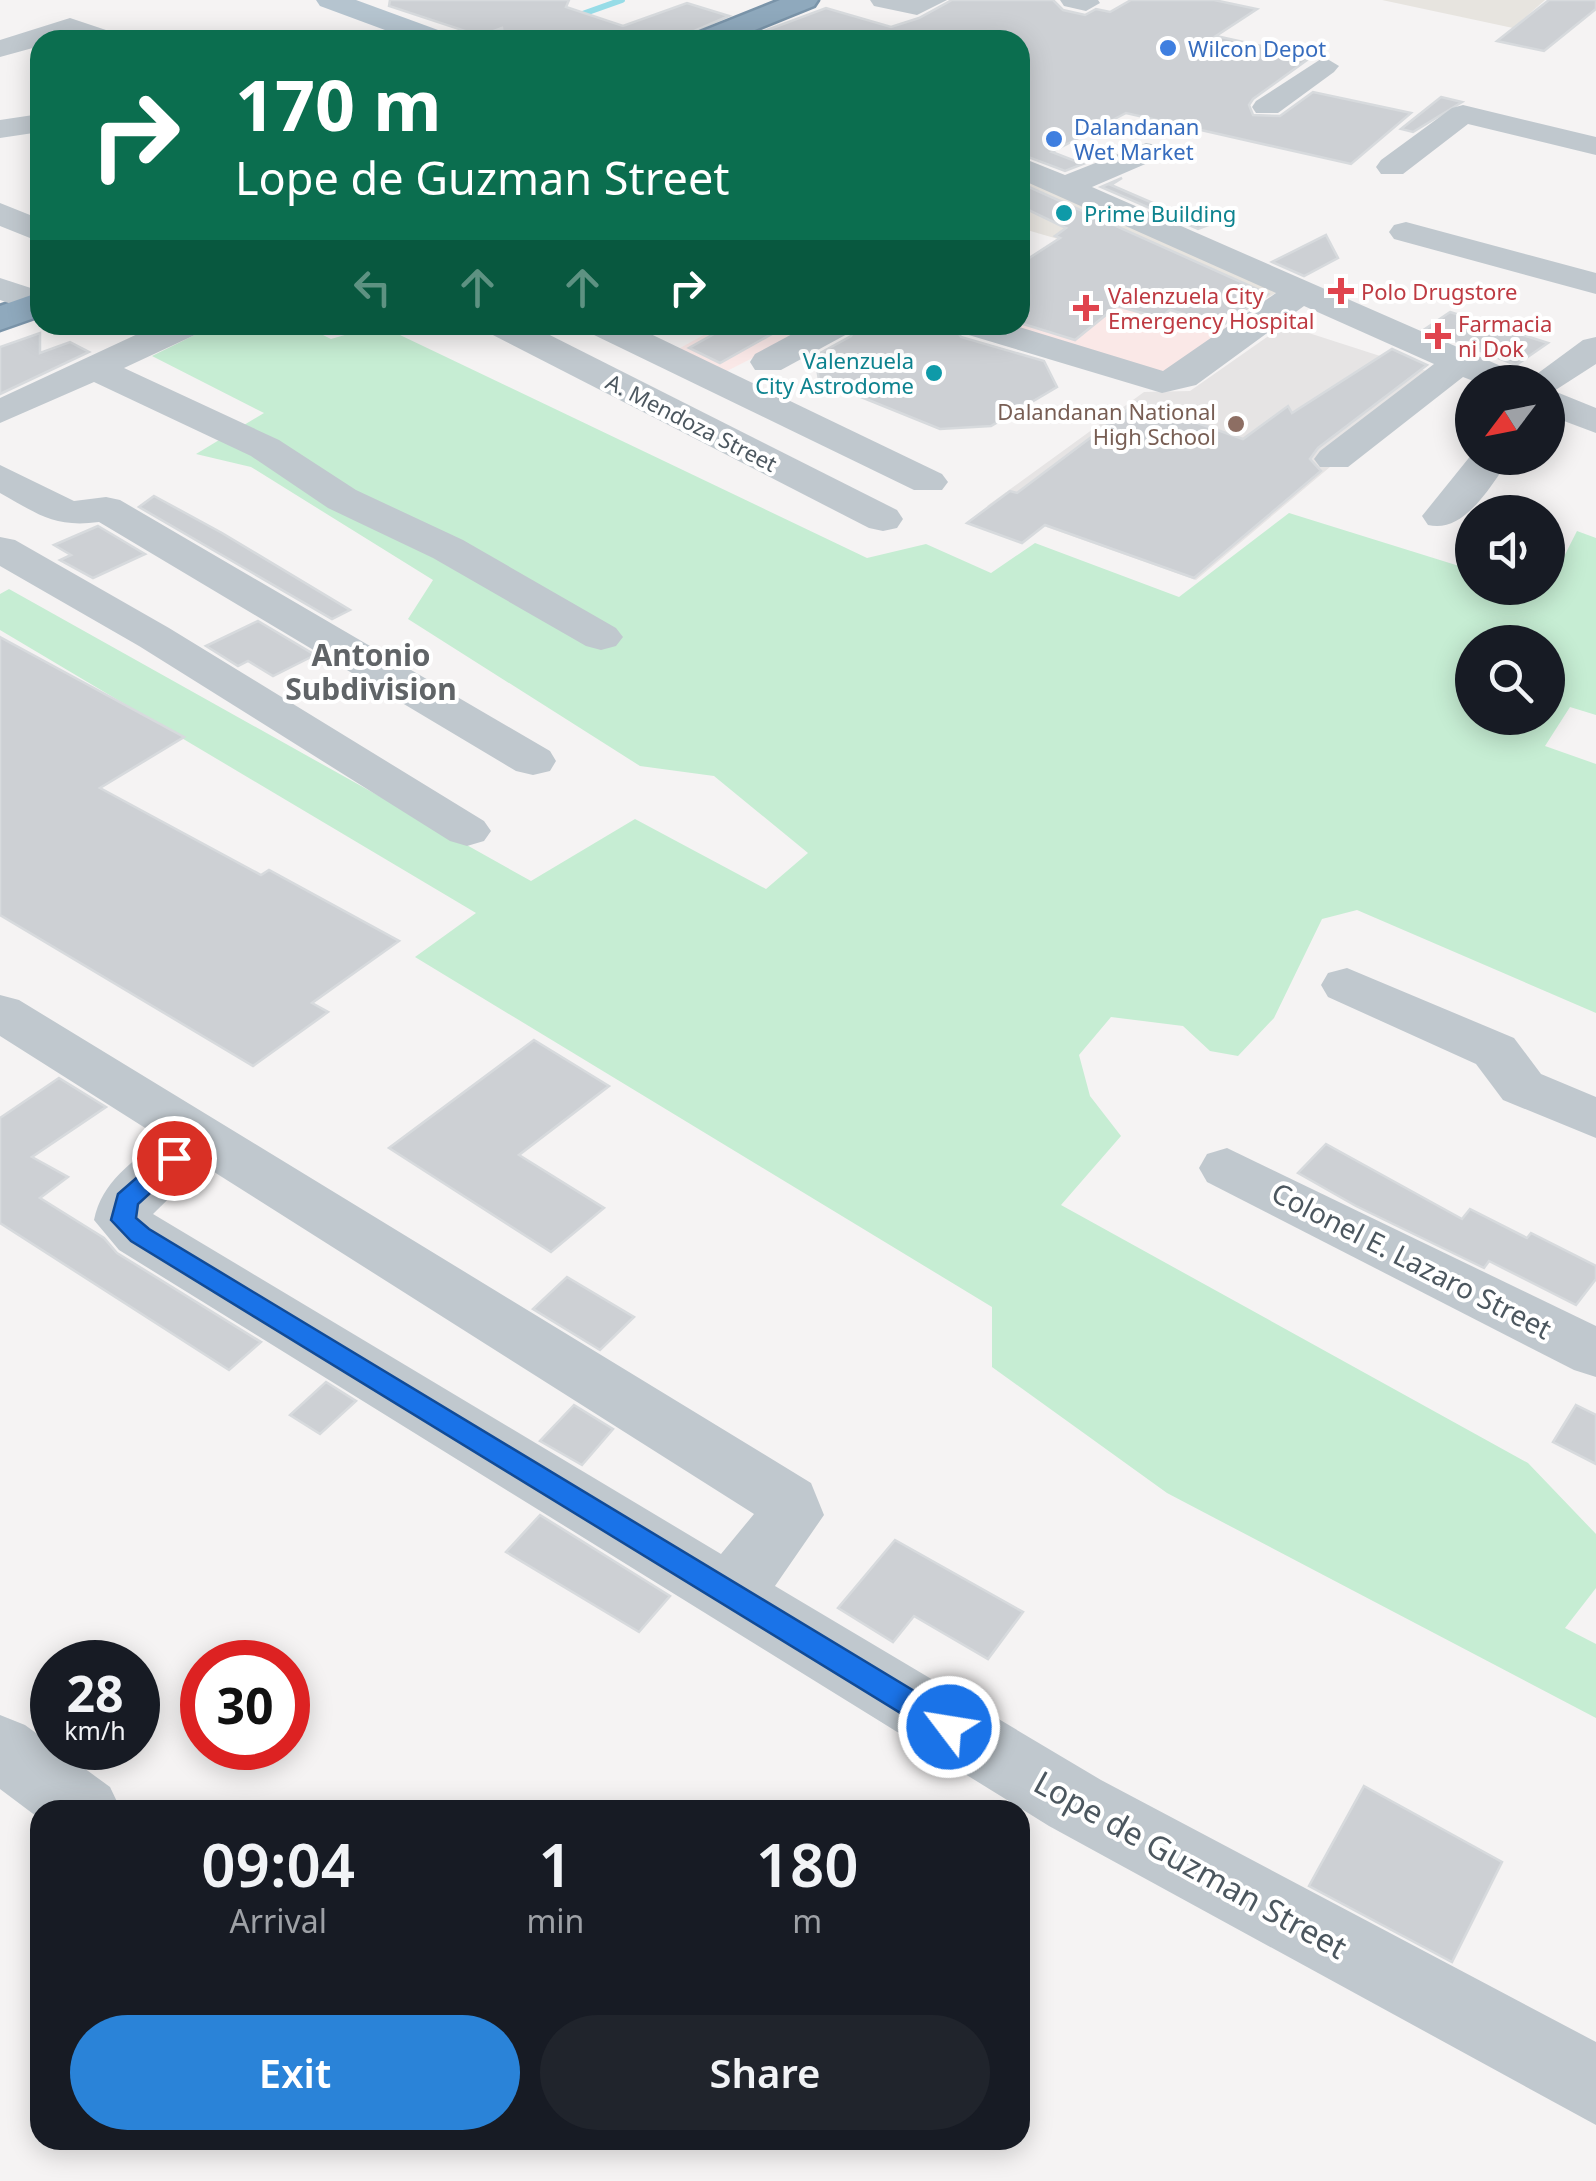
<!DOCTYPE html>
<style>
:root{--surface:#171b24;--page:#20242c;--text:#f1f3f6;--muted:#9ea1a6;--accent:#2a83d8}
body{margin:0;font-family:"Noto Sans",sans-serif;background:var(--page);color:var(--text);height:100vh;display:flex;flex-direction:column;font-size:38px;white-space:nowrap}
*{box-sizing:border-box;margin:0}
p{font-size:32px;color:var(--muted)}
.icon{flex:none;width:55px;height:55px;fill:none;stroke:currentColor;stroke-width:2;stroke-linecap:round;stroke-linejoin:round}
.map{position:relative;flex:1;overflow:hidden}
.details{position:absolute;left:30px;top:1800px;width:1000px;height:350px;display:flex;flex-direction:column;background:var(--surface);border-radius:30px;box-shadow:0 5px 25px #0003}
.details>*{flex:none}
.hud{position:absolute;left:30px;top:30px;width:1000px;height:305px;border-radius:30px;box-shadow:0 5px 25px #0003;background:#0b6e4f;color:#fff;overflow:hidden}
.needle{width:65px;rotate:238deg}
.fabs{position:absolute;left:1455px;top:365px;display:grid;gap:20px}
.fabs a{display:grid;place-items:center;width:110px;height:110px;border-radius:50%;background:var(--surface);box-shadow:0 5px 25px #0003;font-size:50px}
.speed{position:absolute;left:30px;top:1640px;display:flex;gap:20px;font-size:50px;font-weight:700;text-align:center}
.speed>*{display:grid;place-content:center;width:130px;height:130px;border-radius:50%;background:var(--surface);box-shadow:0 5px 25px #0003;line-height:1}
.speed small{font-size:25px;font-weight:400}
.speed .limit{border:15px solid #d22;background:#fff;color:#111}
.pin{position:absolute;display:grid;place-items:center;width:85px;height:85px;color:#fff;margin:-42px;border:5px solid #fff;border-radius:50%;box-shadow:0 2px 10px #0007}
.me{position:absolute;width:110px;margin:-55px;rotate:301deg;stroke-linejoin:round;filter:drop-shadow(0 0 8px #0008)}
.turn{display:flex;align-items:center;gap:35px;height:210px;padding:0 40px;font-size:45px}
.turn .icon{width:130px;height:130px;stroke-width:2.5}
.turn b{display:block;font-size:70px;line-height:85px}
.lanes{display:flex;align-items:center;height:95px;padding:0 40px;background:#0003;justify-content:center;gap:50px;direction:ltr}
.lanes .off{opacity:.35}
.eta{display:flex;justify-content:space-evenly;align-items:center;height:170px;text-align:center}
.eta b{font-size:60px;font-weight:600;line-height:70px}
.cta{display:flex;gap:20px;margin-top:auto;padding:20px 40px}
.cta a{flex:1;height:115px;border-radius:60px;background:var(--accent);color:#fff;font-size:40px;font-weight:600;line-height:115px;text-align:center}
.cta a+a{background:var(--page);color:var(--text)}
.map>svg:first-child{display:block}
.commercial{fill:#e7e4df}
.education{fill:#e6e4e4}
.medical{fill:#fae8e7}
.green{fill:#c6edd3;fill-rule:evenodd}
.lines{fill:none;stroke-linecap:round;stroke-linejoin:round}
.stream{stroke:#97dce7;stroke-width:6}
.building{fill:#cdd0d4;stroke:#d7dadd;stroke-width:2.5}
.highway-casing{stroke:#7a94a9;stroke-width:5}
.minor{fill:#c0c8ce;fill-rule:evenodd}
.major{fill:#b5c4cf;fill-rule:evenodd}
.highway{fill:#8fa9bd;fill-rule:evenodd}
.route{fill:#1a73e8;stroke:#114b97;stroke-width:2.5}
.shop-dot{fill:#3f7fe0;stroke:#fff;stroke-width:4}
.culture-dot{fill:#0f9aa8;stroke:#fff;stroke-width:4}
.health-dot{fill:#e0444e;stroke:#fff;stroke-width:4}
.education-dot{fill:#8d6e63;stroke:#fff;stroke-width:4}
.labels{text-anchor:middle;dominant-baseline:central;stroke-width:8;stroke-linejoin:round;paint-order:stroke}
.far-shop-label{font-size:22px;fill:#366cbe;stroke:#fff;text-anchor:start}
.far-culture-label{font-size:22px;fill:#0d838f;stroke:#fff;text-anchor:start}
.far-health-label{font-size:22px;fill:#be3a42;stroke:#fff;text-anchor:start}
.far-education-label{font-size:22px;fill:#785e54;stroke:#fff;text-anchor:end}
.far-street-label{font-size:22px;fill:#4c575f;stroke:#fff}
.street-label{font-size:28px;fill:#4c575f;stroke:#fff}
.neighbourhood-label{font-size:30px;font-weight:bold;fill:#606467;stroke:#fff}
.near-street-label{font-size:32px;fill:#4c575f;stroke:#fff}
</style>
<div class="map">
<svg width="1596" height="2181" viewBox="0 0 1596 2181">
<rect width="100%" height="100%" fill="#f5f3f3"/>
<!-- commercial -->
<g class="commercial">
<polygon points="1382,0 1545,0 1513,28"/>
<polygon points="1020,174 1279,291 1265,299 1020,228"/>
</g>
<!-- education -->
<polygon class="education" points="1284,325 1439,375 1196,580 987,506 1144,392 1190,391"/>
<!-- medical -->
<g class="medical">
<polygon points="1020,272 1226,328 1162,377 980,325 1020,325"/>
<polygon points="722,325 818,325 721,374 671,353"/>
</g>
<!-- green -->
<path class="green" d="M215,325H303L331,339L379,325L867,558L926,544L991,573L1035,543L1179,597L1289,513L1472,570V588L1541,591L1548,588L1577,531L1596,538V715L1570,707L1545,746L1596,764V1013L1357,910L1322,919L1274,1018L1238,1056L1210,1051L1183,1026L1111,1017L1079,1055L1090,1096L1121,1136L1061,1205L1528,1463L1596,1534V1588L1565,1628L1596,1644V1718L1167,1493L992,1367V1307L415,957L476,913L0,630V594L9,589L531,881L635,819L766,889L808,853L714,776L640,766L408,619L433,580L251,467L196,454L264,413L152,356ZM1472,642H1548V718H1472Z"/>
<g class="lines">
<!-- stream -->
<polyline class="stream" points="574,17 622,0"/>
</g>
<!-- building -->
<g class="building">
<polygon points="390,0 569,0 566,7 623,26 687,3 729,16 694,31 687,40 504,40 502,28 480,36 389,6"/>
<polygon points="952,0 1053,0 1063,10 1085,15 1096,9 1110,12 1131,0 1214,0 1257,9 1216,36 1311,57 1253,99 1249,105 1253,115 1280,116 1313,92 1411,113 1351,164 1126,113 1052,152 1083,164 1065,171 1020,154 1020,40 740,40 826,8 891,27 919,18"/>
<polygon points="1549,0 1596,0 1596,9 1544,51 1497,41"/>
<polygon points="1441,97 1462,102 1413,132 1401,129"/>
<polygon points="1122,178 1111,185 1206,226 1198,229 1101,187"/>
<polygon points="1020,183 1268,294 1223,325 1170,310 1160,318 1117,306 1075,340 1020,323 1020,264 1060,238 1055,236 1066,228 1020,206"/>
<polygon points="1326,235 1338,258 1304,276 1272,262"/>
<polygon points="1450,312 1548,343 1516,365 1425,329"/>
<polygon points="730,325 788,325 720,363 689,348"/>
<polygon points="858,325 953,325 961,337 1044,361 1057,387 991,426 940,429 819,380 815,356 851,336"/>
<polygon points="40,333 40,353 70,342 89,352 0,394 0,347"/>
<polygon points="1392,349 1427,365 1318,448 1310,459 1321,471 1194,578 1045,525 1022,543 967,523 1010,491 1017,493 1138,402 1243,439 1288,406 1292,413"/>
<polygon points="154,496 222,533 350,610 332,619 139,507"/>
<polygon points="98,526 145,554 93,578 60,560 71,555 54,545"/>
<polygon points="258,621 315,655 273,676 248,661 238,666 206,646"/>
<polygon points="0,637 184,737 100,788 261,875 269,870 399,941 312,1003 328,1012 253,1066 0,915"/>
<polygon points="534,1040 609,1086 519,1155 604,1208 551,1252 389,1148"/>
<polygon points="59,1078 106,1107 32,1157 68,1177 40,1198 104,1238 117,1253 261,1342 229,1370 0,1223 0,1118"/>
<polygon points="1326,1144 1462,1219 1470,1209 1527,1238 1531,1233 1596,1266 1596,1279 1576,1305 1489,1261 1484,1268 1356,1206 1298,1173"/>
<polygon points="567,1277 634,1317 600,1350 533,1309"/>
<polygon points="326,1382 356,1401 320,1434 290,1415"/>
<polygon points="574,1405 613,1429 582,1465 540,1441"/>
<polygon points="1576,1405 1596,1415 1596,1464 1553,1442"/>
<polygon points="540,1515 670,1596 639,1632 506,1552"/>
<polygon points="895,1540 1023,1612 988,1659 914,1616 893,1642 838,1608"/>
<polygon points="1364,1786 1502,1862 1452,1962 1309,1886"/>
</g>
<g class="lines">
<!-- highway casing -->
<g class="highway-casing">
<g id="highway">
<polygon points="780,0 818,0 814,6 730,40 691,40 695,34"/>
<polygon points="40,292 40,316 0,330 0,306"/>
</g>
</g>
<!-- minor -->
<g class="minor">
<polygon points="870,0 947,0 917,15 874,6"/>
<polygon points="1060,0 1098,0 1100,3 1086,11 1064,6"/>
<polygon points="70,18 118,34 122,40 70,36 40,40 40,46 0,57 0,40"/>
<polygon points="1324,57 1339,66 1334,72 1278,113 1256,113 1252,107 1256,101"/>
<polygon points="1463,105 1596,137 1596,155 1468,124 1403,174 1381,174 1376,167 1381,160 1452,108"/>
<polygon points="40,114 40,132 0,138 0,120"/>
<polygon points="1146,143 1157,145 1162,152 1157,159 1092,187 1519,374 1525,382 1476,382 1463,377 1348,467 1320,467 1314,459 1320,451 1434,364 1304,306 1196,385 1162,393 962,333 957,325 1013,325 1163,371 1276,293 1020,179 1020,157 1065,175"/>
<polygon points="0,203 40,219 40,242 0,226"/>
<polygon points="1406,222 1596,273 1596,294 1394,239 1389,232 1394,225"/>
<polygon points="0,278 40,291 40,314 0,300"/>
<polygon points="157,325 204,325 199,333 124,368 279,440 356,490 463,540 616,628 623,637 616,646 601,650 586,646 433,558 328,508 251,456 94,382 0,423 0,398"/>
<polygon points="484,325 530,325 897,510 903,519 897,528 883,531 869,528 489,333"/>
<polygon points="585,325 632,325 942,474 948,482 942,490 914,490 590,333"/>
<polygon points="809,325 854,325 849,333 781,370 755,370 750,362 755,354"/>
<polygon points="1596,337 1596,364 1554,391 1596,408 1596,433 1548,415 1548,382 1526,382 1583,340"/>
<path d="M1472,454L1510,458C1491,486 1464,534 1428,525L1422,516Z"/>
<path d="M0,465L74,501L106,497L120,500L550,751L556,761L550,771L533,775L516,771L99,522C54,528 38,514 0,493Z"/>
<polygon points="0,537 15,540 169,628 484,821 491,831 484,841 467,846 450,841 139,646 0,566"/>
<polygon points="1347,968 1514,1038 1541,1074 1596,1097 1596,1138 1503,1100 1476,1064 1328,997 1321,985 1328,973"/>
<path d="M0,995L19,1000L811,1483L824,1515L775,1586L1101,1780L1596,2042V2125L1049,1826L119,1250L94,1220C102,1181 132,1163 161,1138L0,1036ZM203,1165L754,1514L721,1554L153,1214Z"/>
<polygon points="1227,1148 1596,1326 1596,1377 1574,1370 1207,1182 1199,1168 1207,1154"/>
<polygon points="0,1715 25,1725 110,1787 121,1810 40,1810 40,1819 0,1789"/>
</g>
<!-- major -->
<polygon class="major" points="316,0 356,0 449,34 453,40 412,40 320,6"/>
<!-- highway -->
<use href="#highway" class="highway"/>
</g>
<!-- route -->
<polygon class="route" points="174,1150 185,1158 182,1164 138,1204 136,1218 149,1229 959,1718 963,1727 959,1736 949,1740 938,1736 131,1241 111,1220 118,1194 165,1153"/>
<!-- markers -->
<g class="shop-dot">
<circle cx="1168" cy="48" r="10"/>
<circle cx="1054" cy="139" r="10"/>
</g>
<g class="culture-dot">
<circle cx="1064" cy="213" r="10"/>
<circle cx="934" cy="373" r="10"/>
</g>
<g class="health-dot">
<path d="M1336 276h10v10h10v10h-10v10h-10v-10h-10v-10h10z"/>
<path d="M1081 293h10v10h10v10h-10v10h-10v-10h-10v-10h10z"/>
<path d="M1433 321h10v10h10v10h-10v10h-10v-10h-10v-10h10z"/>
</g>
<circle class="education-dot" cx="1236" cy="424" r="10"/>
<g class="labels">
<!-- far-shop labels -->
<g class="far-shop-label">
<text x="1188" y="48">Wilcon Depot</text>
<text x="1074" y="126">Dalandanan<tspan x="1074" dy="25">Wet Market</tspan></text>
</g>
<!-- far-culture labels -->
<g class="far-culture-label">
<text x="1084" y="213">Prime Building</text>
<text x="914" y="360" text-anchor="end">Valenzuela<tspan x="914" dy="25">City Astrodome</tspan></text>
</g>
<!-- far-health labels -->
<g class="far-health-label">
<text x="1361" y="291">Polo Drugstore</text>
<text x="1108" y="295">Valenzuela City<tspan x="1108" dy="25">Emergency Hospital</tspan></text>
<text x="1458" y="323">Farmacia<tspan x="1458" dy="25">ni Dok</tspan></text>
</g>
<!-- far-education labels -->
<g class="far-education-label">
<text x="1216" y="411">Dalandanan National<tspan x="1216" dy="25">High School</tspan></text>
</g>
<!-- far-street labels -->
<g class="far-street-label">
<text transform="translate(692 422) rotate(27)">A. Mendoza Street</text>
</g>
<!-- street labels -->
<g class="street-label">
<text transform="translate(1412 1260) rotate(27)">Colonel E. Lazaro Street</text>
</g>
<!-- neighbourhood labels -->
<g class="neighbourhood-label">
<text x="371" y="654">Antonio<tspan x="371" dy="34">Subdivision</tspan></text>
</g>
<!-- near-street labels -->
<g class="near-street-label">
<text transform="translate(1191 1864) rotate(29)">Lope de Guzman Street</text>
</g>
</g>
</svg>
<div class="fabs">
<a><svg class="needle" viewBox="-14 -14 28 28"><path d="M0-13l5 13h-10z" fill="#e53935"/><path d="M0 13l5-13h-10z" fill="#9ea1a6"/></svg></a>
<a><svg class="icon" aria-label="sound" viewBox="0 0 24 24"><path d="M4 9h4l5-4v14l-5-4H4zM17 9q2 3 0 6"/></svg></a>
<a><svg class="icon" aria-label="search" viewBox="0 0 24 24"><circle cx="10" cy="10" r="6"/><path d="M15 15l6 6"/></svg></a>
</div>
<div class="speed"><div>28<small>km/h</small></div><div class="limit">30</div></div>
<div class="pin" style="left:174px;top:1158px;background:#d93025"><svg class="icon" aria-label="arrive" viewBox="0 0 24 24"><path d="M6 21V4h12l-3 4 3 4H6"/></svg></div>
<svg class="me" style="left:949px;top:1727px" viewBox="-20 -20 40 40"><circle r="17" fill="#1a73e8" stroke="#fff" stroke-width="3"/><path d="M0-11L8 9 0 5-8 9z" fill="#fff"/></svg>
<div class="hud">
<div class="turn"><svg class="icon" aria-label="right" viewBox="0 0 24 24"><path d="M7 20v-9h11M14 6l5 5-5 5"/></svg><div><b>170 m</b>Lope de Guzman Street</div></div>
<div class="lanes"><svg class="icon off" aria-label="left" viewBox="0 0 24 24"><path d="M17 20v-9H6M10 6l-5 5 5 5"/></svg><svg class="icon off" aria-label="ahead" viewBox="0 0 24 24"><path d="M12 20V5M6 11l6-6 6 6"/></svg><svg class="icon off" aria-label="ahead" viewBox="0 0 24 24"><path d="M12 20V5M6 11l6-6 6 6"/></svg><svg class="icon" aria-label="right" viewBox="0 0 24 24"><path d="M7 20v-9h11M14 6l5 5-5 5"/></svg></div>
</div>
<section class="details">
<div class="eta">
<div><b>09:04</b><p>Arrival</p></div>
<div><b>1</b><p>min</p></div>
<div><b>180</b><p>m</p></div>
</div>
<div class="cta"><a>Exit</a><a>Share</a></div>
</section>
</div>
